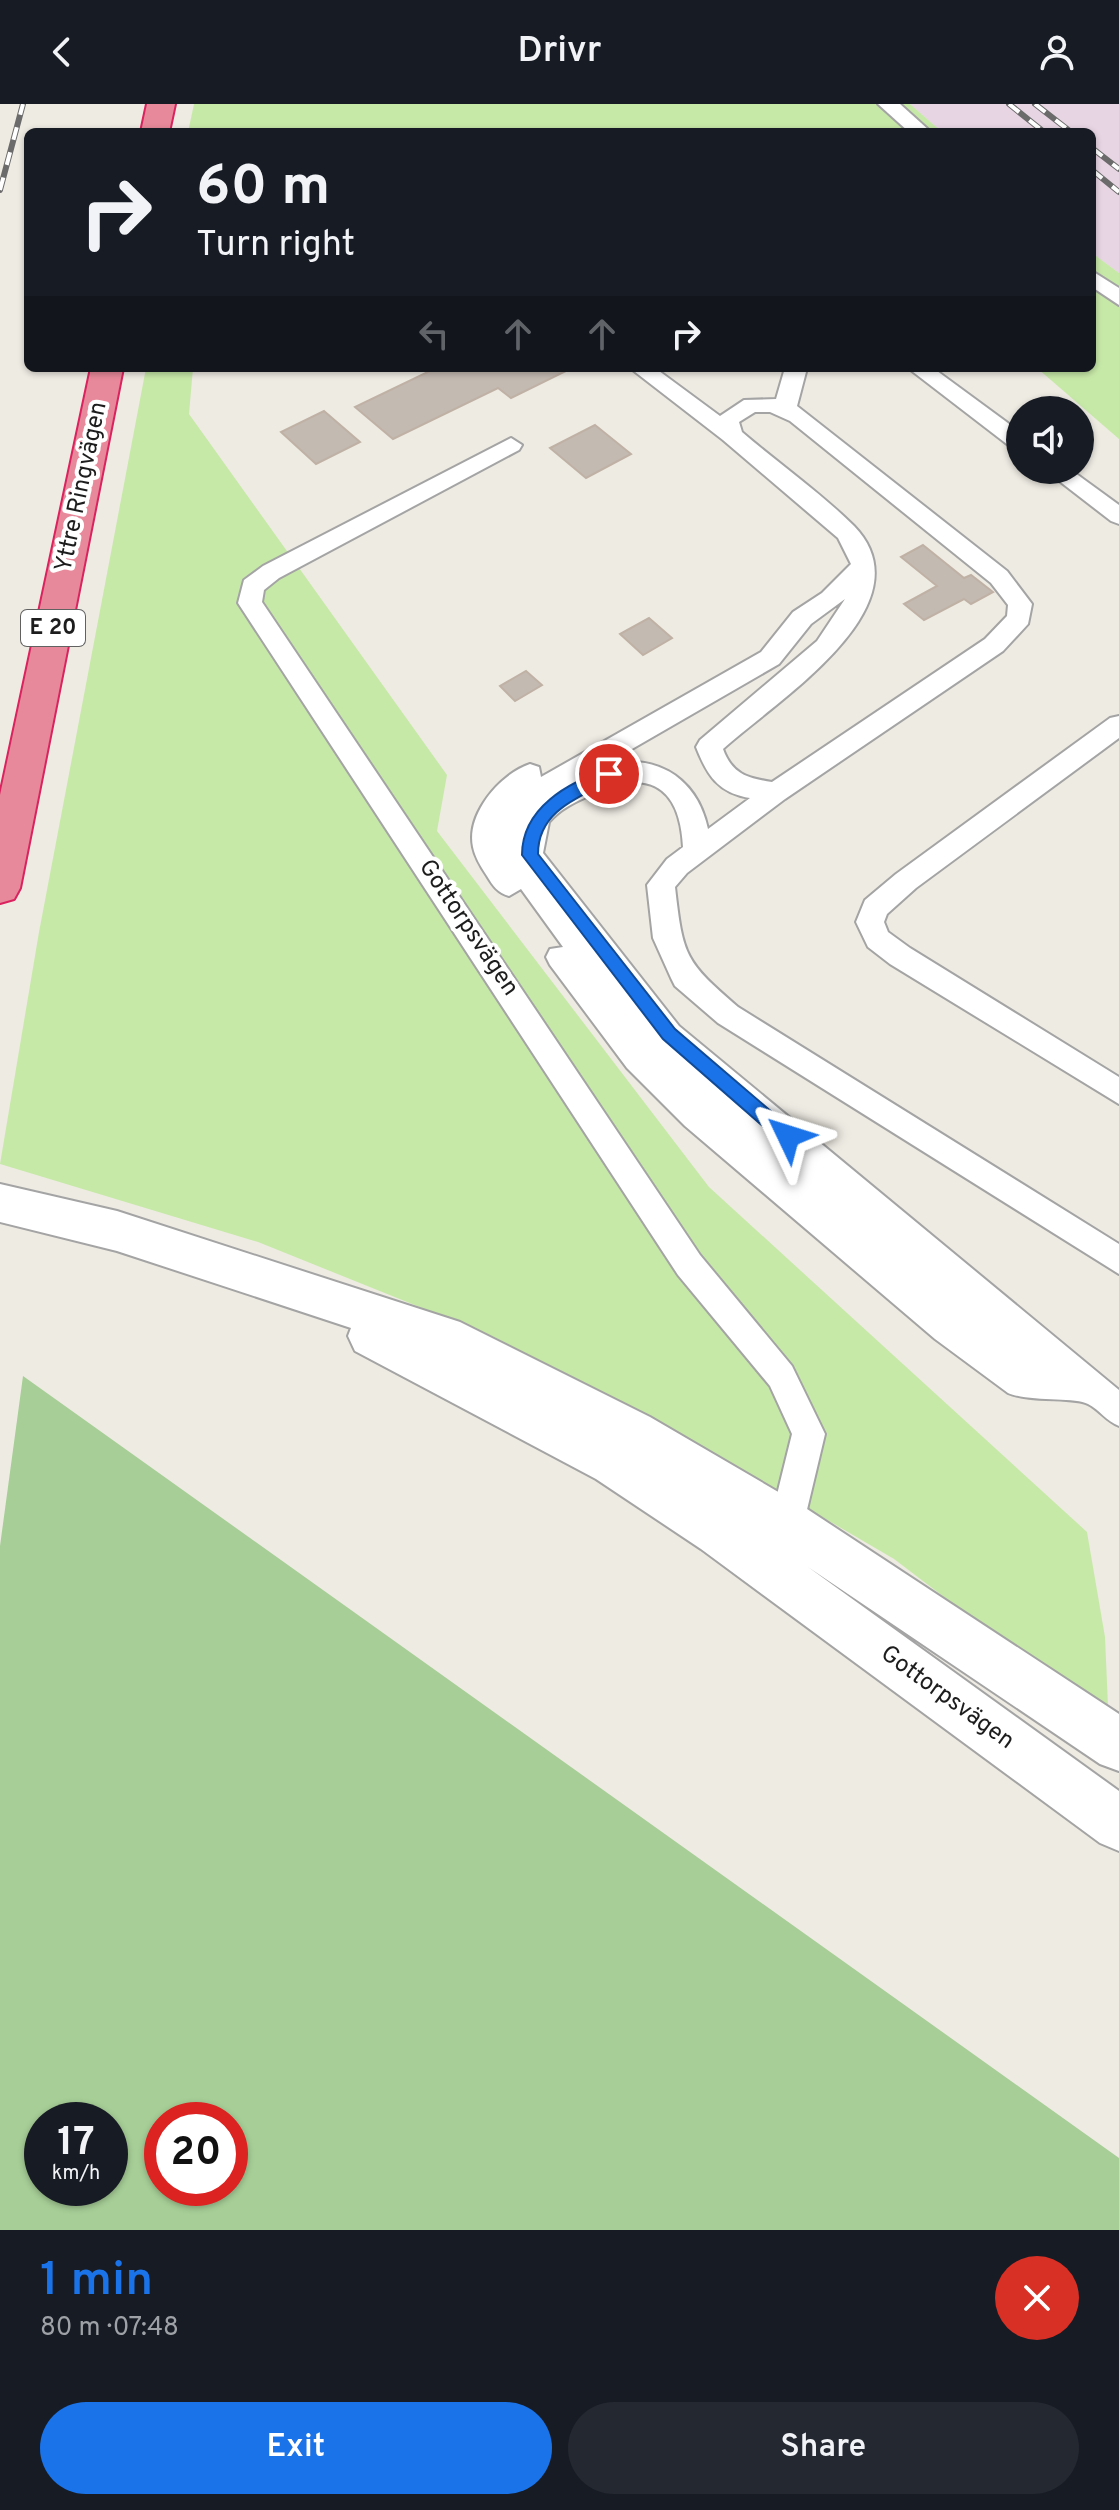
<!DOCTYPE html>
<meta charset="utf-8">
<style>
:root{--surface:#171b24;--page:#242831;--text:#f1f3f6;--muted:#9ea1a6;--accent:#1a73e8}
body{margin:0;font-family:Overpass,sans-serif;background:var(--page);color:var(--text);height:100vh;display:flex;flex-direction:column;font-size:30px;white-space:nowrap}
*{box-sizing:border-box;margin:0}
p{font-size:26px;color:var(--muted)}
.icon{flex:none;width:44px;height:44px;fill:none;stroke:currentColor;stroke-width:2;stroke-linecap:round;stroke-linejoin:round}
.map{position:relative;height:2126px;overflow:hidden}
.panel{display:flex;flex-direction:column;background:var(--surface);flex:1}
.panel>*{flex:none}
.guide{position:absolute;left:24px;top:24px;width:1072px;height:244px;border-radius:12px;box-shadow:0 2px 6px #0004;background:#171b24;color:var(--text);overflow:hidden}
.fabs{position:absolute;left:1006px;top:292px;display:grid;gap:16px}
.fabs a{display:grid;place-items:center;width:88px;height:88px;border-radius:50%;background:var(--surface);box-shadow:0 2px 6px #0004;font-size:40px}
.speed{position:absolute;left:24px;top:1998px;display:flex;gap:16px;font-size:40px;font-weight:700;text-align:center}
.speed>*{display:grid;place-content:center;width:104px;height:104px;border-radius:50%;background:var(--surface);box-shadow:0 2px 6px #0004;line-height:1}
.speed small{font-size:20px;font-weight:400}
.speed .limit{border:12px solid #d22;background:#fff;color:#111}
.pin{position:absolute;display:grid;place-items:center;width:68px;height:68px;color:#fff;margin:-34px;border:4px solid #fff;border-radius:50%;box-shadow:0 2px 8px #0007}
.me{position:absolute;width:88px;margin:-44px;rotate:311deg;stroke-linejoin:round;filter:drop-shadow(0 0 6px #0008)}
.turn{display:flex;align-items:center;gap:28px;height:168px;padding:0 40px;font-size:36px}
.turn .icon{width:104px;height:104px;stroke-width:2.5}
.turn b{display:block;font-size:56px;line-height:68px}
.lanes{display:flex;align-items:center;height:76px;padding:0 40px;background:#0003;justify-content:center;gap:40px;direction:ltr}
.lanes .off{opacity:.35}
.round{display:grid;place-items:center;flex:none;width:84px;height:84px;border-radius:42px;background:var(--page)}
.summary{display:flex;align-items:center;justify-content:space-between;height:136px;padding:0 40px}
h1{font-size:48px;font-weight:600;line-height:60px;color:var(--accent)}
.action{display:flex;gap:16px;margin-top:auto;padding:16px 40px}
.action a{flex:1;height:92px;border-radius:48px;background:var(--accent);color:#fff;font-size:32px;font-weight:600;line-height:92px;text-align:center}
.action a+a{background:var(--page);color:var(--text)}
header{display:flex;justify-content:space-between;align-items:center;height:104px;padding:0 40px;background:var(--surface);font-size:36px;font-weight:600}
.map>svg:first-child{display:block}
.industrial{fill:#e8d5e4}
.grass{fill:#c7e9a8}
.forest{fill:#a7ce97;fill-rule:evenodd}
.building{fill:#c3bab2;stroke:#c0b1a5;stroke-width:2}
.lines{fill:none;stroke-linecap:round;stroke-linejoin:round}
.service-casing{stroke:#a4a4a4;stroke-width:4}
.tertiary-casing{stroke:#a4a4a4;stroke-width:4}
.motorway-casing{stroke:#da225f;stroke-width:4}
.service{fill:#fff;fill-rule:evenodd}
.tertiary{fill:#fff;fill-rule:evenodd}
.motorway{fill:#e7899a;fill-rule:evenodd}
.rail-casing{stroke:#6b6b6b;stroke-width:6}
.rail{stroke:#fff;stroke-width:4;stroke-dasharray:13;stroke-linecap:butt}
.route{fill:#1a73e8;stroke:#114b97;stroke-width:2}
.labels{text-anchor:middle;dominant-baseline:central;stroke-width:8;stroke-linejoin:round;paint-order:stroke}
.shield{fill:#fff;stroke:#616161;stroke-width:2}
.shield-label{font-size:22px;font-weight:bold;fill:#1d1d1d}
.street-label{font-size:24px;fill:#1d1d1d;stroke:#fff}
</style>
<header><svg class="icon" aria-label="back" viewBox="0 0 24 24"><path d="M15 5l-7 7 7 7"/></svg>Drivr<svg class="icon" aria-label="person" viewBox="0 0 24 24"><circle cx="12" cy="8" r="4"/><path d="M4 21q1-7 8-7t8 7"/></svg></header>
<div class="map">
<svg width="1119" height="2126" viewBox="0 0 1119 2126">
<rect width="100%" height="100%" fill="#eeebe3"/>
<!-- industrial -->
<polygon class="industrial" points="910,0 1119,0 1119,169 1092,149 1092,28 942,28"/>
<!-- grass -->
<g class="grass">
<polygon points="194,0 910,0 942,28 188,28"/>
<polygon points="1092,149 1119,169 1119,335 1037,264 1092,264"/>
<polygon points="146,264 193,264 189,310 447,671 437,727 709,1083 1087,1428 1105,1533 1108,1602 1069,1588 894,1455 723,1355 494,1233 258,1138 0,1060 39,828"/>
</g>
<!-- forest -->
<path class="forest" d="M23,1272L1119,2054V2126H0V1442ZM42,2016H110V2084H42ZM162,2016H230V2084H162Z"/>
<!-- building -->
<g class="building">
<polygon points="436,264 566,264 568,266 511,294 498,284 393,335 355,303"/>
<polygon points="324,307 360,338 316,360 281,328"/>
<polygon points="595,321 631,350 586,374 550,344"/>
<polygon points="923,441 964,474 971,471 993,488 971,500 964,495 924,516 904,500 937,482 901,453"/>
<polygon points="649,514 672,534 643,551 620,530"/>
<polygon points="526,567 542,581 515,597 500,582"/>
</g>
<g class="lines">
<!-- service casing -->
<g class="service-casing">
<g id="service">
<polygon points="878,0 900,0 931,28 909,28"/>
<polygon points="1092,167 1119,184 1119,201 1092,183"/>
<path d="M630,264H655L720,312L744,296L776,295L785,264H807L797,302L1007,467L1032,500L1028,520L1003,547L785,695L687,769L675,783C683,853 685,857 738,903L1119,1140V1170L718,919L675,882L671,874L653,834L647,781L667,755L683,743C680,679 645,664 591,691C575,698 560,705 549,718L543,749L679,922L1119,1286V1322C1106,1317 1100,1306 1088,1300C1075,1293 1029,1298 1008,1289L935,1235L685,1022L627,964L550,861L546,853L550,845L563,843L521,785L509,792C498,789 493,782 487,772C481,763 475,753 473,743C466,710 500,670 530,660L539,663L541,673L761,548L793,508L822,489L851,460L838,434L723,336ZM755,308H770L790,317L991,479L1008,501L1007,512L985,535L772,678C747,674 732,670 723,645C773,599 931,502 854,422C820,388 778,359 742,328L739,318ZM845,495L817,537L700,636L696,643C707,671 718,689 750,694L708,725C696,670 650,646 599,664L779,560L811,520Z"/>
<polygon points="908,264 933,264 1020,328 1020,346 1012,344"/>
<polygon points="511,334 522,341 519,346 279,474 264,486 262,498 700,1151 792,1262 825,1330 800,1435 795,1447 783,1451 771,1447 766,1435 792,1330 770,1282 678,1171 238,499 244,476 263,462"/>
<polygon points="1045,366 1071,366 1119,401 1119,420 1111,417"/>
<polygon points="1119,612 1119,634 916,784 887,810 884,818 888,828 910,844 1119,973 1119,1000 890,860 868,843 856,818 865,796 896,770 1110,614"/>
</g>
</g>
<!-- tertiary casing -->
<g class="tertiary-casing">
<polygon id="tertiary" points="0,1080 117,1107 460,1218 650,1313 804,1403 1119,1610 1119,1667 1100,1660 808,1463 1119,1687 1119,1747 1100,1739 701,1445 596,1375 355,1247 348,1232 351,1224 117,1147 0,1118"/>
</g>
<!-- motorway casing -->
<g class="motorway-casing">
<g id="motorway">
<polygon points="147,0 175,0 169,28 141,28"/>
<polygon points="91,264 123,264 20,784 14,795 0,799 0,691"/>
</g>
</g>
<!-- service -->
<use href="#service" class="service"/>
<!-- tertiary -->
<use href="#tertiary" class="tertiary"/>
<!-- motorway -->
<use href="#motorway" class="motorway"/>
<!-- rail casing -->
<g class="rail-casing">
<g id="rail">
<polyline points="1009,0 1044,28"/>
<polyline points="1035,0 1071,28"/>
<polyline points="1092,44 1119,65"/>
<polyline points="1092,66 1119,88"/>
<polyline points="0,86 23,0"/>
</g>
</g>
<!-- rail -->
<use href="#rail" class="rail"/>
</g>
<!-- route -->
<path class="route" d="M609,665L617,670L615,675C581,693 538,705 538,750L675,925L794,1027V1038H781L663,935L522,751C522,704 568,678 609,665Z"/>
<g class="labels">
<!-- shield labels -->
<rect class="shield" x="21" y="506" width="64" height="36" rx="6"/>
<g class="shield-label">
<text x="53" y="524">E 20</text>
</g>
<!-- street labels -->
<g class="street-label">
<text transform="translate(82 383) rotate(-78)">Yttre Ringvägen</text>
<text transform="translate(468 824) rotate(56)">Gottorpsvägen</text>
<text transform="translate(947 1594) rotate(36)">Gottorpsvägen</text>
</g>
</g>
</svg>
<div class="fabs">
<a><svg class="icon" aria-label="sound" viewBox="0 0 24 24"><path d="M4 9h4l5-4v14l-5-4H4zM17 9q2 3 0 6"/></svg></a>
</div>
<div class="speed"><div>17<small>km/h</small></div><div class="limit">20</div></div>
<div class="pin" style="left:609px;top:670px;background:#d93025"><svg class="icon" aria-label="arrive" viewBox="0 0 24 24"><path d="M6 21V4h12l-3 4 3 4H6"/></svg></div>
<svg class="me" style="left:788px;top:1032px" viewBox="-20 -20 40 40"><path d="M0-17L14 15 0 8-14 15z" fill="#1a73e8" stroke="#fff" stroke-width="4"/></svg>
<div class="guide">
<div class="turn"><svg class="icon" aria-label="right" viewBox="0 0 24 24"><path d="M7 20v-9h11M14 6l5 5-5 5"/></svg><div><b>60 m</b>Turn right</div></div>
<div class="lanes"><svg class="icon off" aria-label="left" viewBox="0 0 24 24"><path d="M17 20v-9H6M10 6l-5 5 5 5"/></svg><svg class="icon off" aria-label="ahead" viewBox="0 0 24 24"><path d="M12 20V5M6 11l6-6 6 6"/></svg><svg class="icon off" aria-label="ahead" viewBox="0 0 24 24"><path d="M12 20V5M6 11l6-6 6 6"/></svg><svg class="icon" aria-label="right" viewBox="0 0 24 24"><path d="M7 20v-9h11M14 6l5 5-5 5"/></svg></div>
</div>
</div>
<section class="panel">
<div class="summary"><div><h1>1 min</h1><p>80 m · 07:48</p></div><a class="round" style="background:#d93025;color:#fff"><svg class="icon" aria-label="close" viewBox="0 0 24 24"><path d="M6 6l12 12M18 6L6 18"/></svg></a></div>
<div class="action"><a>Exit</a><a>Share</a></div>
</section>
